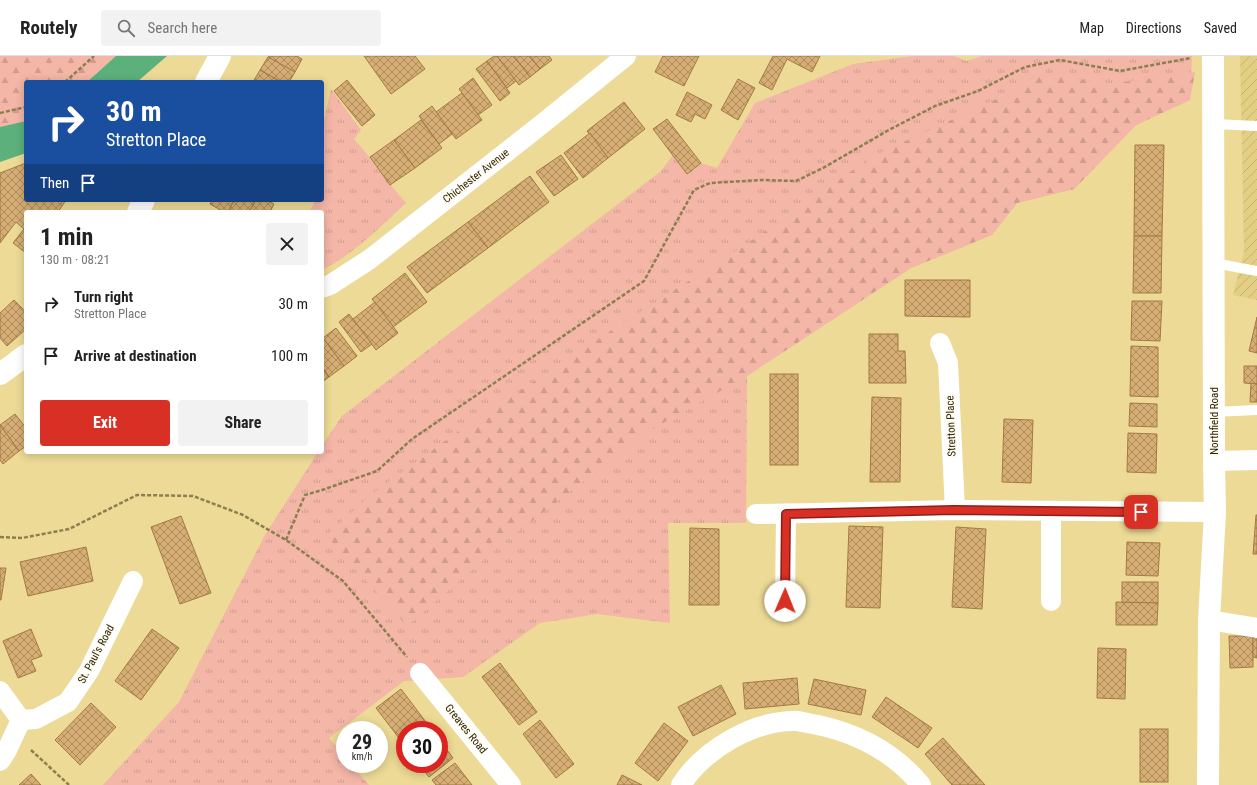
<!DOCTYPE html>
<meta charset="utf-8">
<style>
:root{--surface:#fff;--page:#f2f2f2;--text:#222;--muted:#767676;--line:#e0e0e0;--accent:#d93025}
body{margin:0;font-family:"Roboto Condensed",sans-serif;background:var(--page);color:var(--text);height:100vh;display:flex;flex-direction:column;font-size:15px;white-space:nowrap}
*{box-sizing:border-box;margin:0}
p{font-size:13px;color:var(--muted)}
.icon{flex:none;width:22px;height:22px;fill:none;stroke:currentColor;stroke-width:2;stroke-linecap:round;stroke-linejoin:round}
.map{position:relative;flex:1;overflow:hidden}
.drawer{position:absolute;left:24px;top:154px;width:300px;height:244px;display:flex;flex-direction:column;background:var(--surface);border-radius:4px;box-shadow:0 2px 10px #0003}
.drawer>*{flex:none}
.hud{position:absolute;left:24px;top:24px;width:300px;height:122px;border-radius:4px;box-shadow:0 2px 10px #0003;background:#1a4fa0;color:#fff;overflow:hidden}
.speed{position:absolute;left:336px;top:665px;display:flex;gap:8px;font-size:20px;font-weight:700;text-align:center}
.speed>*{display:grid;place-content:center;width:52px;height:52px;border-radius:50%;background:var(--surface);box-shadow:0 2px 10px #0003;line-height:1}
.speed small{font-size:10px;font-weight:400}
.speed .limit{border:6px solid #d22;background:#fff;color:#111}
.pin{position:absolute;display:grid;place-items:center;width:34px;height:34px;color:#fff;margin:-17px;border-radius:8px;box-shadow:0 2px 6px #0006}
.me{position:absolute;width:44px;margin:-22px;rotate:1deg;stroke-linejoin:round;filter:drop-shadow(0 0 3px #0008)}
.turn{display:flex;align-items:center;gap:14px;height:84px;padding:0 16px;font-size:18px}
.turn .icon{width:52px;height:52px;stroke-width:2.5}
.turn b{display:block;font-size:28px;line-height:34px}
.then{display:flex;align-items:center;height:38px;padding:0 16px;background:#0003;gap:8px;font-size:15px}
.round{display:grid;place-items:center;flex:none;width:42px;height:42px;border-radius:4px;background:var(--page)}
.head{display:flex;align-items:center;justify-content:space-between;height:68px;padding:0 16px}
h1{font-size:24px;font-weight:700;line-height:30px}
.action{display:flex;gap:8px;margin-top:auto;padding:8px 16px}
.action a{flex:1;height:46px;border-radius:4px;background:var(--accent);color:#fff;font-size:16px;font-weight:700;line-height:46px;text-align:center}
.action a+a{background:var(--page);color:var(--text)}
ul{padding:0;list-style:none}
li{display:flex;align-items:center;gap:12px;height:52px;padding:0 16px}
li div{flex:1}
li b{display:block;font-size:15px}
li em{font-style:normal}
header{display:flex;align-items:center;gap:24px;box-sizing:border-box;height:56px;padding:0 20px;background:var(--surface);border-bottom:1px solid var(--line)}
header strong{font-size:19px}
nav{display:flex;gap:22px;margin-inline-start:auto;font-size:14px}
.search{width:280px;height:36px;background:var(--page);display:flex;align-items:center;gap:10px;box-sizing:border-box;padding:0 14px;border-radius:4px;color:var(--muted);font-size:15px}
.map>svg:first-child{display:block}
.industrial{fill:url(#industrial-furrows)}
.grass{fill:url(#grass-tufts)}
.forest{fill:url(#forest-firs)}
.water{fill:#5cb07c}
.building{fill:url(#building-cross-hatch);stroke:#a27b42}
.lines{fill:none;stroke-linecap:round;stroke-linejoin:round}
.path{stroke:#8b7f4f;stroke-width:2.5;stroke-dasharray:4 2;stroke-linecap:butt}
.lane{stroke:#fff;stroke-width:10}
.street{stroke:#fff;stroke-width:20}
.secondary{stroke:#fff;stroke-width:22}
.route-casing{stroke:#8d1f18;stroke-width:10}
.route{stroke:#d93025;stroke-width:7}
.labels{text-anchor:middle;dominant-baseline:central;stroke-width:3;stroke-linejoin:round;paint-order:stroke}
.street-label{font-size:11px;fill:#2b2408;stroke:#fffbee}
</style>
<header>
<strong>Routely</strong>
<div class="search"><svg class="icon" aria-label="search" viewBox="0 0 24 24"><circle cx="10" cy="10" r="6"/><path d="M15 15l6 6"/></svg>Search here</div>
<nav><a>Map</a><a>Directions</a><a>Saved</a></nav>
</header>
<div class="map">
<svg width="1257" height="729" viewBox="0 0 1257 729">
<defs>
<pattern id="industrial-furrows" width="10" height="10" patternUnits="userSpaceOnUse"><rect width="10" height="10" fill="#e3cf83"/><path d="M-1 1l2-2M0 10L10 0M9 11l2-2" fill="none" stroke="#c3b270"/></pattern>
<pattern id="grass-tufts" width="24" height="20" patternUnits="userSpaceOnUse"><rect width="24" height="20" fill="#f3b6a7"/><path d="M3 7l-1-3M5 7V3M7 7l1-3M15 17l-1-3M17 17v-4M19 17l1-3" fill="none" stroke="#d09c8e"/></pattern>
<pattern id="forest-firs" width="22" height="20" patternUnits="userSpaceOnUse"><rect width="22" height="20" fill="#f3b6a7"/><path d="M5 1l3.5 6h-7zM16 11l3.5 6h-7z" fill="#d09c8e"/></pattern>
<pattern id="building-cross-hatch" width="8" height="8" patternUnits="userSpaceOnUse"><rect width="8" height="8" fill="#d6ad74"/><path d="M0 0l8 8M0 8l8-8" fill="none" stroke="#ae8d5d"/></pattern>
</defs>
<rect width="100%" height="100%" fill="#ecda96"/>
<!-- industrial -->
<polygon class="industrial" points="1240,0 1257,0 1257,244 1233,239 1244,196"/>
<!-- grass -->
<g class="grass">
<polygon points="913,0 954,0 967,5 982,0 1192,0 1190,44 1136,69 1074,133 1017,147 992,179 911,212 747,320 746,467 668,467 670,567 597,558 540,567 463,621 404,625 329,682 345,701 345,708 351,708 369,729 103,729 179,646 265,479 318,396 322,396 322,390 342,360 661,115 673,99 687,118 701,107 717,112 755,47 853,8"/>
<path d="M331,33L361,74L354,83C373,104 388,127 406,147C380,171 354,198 322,214V156H309L316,144H322V73Z"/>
</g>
<!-- forest -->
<g class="forest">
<polygon points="0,0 116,0 87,26 26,26 26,65 0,71"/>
<polygon points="1195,16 1190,44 1136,69 1074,133 1017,147 992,179 911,212 747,320 651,374 508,483 407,570 326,480 369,440 460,374 618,270 751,185 873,100 1003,40 1047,17 1109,28"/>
</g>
<!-- water -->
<g class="water">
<polygon points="116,0 167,0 137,26 87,26"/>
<polygon points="26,65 26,97 0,106 0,71"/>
</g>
<!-- building -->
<g class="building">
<polygon points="269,0 297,0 302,3 295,16 268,1"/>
<polygon points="364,0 415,0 425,13 391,38"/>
<polygon points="494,0 497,0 516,25 507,32 487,5"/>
<polygon points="497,0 514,0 530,21 519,29"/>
<polygon points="514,0 530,0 540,13 530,21"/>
<polygon points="530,0 549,0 552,4 540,13"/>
<polygon points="663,0 699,0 684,30 655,16"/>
<polygon points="773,0 820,0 812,16 787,3 772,34 759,27"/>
<polygon points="268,1 295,16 289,26 281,26 260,14"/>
<polygon points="487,5 510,37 500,45 476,13"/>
<polygon points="260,14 281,26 253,26"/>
<polygon points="473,22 492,49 478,59 459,33"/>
<polygon points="738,23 755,32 738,64 721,54"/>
<polygon points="347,24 375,59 362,70 334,35"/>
<polygon points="687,36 712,49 705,63 695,58 691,66 676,59"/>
<polygon points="462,37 482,64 456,83 436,56"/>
<polygon points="624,46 645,73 608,102 587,75"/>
<polygon points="432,50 452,78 439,88 419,60"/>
<polygon points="667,63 701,107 687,118 653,73"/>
<polygon points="421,64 442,92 415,112 394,84"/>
<polygon points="590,77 608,102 583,122 564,97"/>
<polygon points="394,84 415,112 390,129 370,101"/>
<polygon points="1135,89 1164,89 1162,180 1134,180"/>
<polygon points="561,99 578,123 554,140 536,116"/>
<polygon points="26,107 26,144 66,144 58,156 26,156 26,197 13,187 24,173 16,166 0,187 0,117"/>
<polygon points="530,120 549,146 488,192 468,166"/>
<polygon points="212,144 234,144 228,156 224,156 210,148"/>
<polygon points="234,144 256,144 249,156 228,156"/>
<polygon points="256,144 266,144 274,148 270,156 249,156"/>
<polygon points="468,166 488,192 427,237 407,211"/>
<polygon points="1134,180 1162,180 1161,237 1133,237"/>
<polygon points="405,217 427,246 393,271 372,243"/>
<polygon points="905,224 970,224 970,261 905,260"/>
<polygon points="14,244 26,256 26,273 7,290 0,282 0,257"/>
<polygon points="1132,245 1162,245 1160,285 1131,284"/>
<polygon points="375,246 398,277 376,294 353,263"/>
<polygon points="349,258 372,288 361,296 339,266"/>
<polygon points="1257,261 1257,297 1249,295"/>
<polygon points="336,272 357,300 344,310 323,282"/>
<polygon points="869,278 898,278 898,295 905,295 906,327 869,327"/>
<polygon points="322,282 323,282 344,310 329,321 322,311"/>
<polygon points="1131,290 1158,291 1158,341 1130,340"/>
<polygon points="1244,310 1257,310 1257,328 1244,327"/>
<polygon points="322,311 329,321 322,326"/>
<rect x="770" y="318" width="28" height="91"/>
<polygon points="1251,327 1257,328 1257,346 1250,346"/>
<polygon points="872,341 901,342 900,426 870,426"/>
<polygon points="1130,347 1157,348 1157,371 1129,370"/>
<polygon points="15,358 26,372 26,390 19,395 0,369"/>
<polygon points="1004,363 1033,364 1031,427 1002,426"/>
<polygon points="0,369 19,395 3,408 0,404"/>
<polygon points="1128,377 1157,378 1156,417 1127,416"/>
<polygon points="1256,459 1257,459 1257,498 1253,498"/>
<polygon points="181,460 211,537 180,548 151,471"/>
<polygon points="849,470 883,471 880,552 846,551"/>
<polygon points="956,471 986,473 982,553 952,551"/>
<polygon points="690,472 719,473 719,549 689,549"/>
<polygon points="1127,486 1160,487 1158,520 1126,519"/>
<polygon points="86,491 93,525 28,540 20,506"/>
<polygon points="0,512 6,512 1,544 0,544"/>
<rect x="1122" y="526" width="36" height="21"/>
<polygon points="1116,546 1158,547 1157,569 1116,569"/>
<polygon points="31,573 42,600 31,604 36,615 18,622 3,585"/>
<polygon points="152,573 179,592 141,644 115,625"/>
<polygon points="1229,580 1253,580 1253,611 1230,612"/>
<polygon points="1253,580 1257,581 1257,602 1253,601"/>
<polygon points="1098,592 1126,593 1125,643 1097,642"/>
<polygon points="500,607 537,656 519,669 482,621"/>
<polygon points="797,622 799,648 745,653 743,627"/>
<polygon points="814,623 866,634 861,659 808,648"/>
<polygon points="721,629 736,658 693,680 678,651"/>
<polygon points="401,633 432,674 405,674 405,690 376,652"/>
<polygon points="886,641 932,672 918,692 872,661"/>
<polygon points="91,647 116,671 80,709 55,684"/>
<polygon points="540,664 574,708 556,722 523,678"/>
<polygon points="664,667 688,685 658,725 635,707"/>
<rect x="1140" y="673" width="28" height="53"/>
<polygon points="943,682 985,729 952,729 925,698"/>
<polygon points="439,683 453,702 429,721 419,708 439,708"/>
<polygon points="455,707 472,729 436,729 432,724"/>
<polygon points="31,718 41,729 19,729"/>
<polygon points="622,719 642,729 617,729"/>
</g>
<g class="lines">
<!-- path -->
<g class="path">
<polyline points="65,26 94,0"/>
<polyline points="0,57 26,51"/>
<polyline points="0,481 22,482 69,473 137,439 193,440 243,459 286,484 343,525 407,601"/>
<polyline points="286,484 305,439 322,434 377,415 412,383 644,225 694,134 710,127 762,124 796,125 823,112 887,75 935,50 978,35 1025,11 1060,4 1120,15 1191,2"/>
<polyline points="31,694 69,729"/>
</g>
<!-- lane -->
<g class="lane">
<polyline points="1214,68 1257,70"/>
<polyline points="1214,207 1257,215"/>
<polyline points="1214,356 1257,354"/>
</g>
<!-- street -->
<g class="street">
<polyline points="322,232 330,229 370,203 542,68 626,0"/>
<polyline points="940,287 948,307 955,454"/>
<polyline points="1214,405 1257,404"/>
<polyline points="756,458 955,454 1215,456"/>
<polyline points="785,545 786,458"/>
<polyline points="1051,545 1051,455"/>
<polyline points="1209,564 1257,572"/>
<polyline points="420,617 511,729"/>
<polyline points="0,635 21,664"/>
<polyline points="0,705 6,696 21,664 36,663 68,646 89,615 133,525"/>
<path d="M681,729C704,693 754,664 797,665C804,666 811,668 818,669C859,678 894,696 921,729"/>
</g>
<!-- secondary -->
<g class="secondary">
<polyline points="206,26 220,0"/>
<polyline points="138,156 144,144"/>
<polyline points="0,318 26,299"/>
<polyline points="1208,729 1209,564 1215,456 1214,405 1213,0"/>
</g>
</g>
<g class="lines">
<!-- route casing -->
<g class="route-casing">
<polyline id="route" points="785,545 786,458 954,454 1141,456"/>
</g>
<!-- route -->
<use href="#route" class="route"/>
</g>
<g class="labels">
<!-- street labels -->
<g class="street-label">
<text transform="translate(476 120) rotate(-38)">Chichester Avenue</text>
<text transform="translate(1214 365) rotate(-90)">Northfield Road</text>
<text transform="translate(951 370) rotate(-92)">Stretton Place</text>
<text transform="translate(96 598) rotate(-62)">St. Paul's Road</text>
<text transform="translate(466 673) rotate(51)">Greaves Road</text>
</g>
</g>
</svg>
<div class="speed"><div>29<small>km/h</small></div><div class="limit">30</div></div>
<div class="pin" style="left:1141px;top:456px;background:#d93025"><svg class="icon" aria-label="arrive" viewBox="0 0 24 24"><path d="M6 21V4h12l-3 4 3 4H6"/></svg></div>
<svg class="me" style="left:785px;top:545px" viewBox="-20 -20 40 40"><circle r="19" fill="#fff"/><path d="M0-13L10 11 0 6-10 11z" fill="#d93025"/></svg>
<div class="hud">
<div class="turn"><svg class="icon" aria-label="right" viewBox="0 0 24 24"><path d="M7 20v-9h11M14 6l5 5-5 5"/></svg><div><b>30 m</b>Stretton Place</div></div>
<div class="then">Then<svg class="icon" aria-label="arrive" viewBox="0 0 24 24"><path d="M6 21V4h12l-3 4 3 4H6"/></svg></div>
</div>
<section class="drawer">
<div class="head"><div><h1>1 min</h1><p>130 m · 08:21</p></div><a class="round"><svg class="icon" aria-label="close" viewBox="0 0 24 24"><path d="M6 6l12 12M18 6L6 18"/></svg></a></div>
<ul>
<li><svg class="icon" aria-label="right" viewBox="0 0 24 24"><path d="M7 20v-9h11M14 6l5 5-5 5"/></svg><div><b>Turn right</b><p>Stretton Place</p></div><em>30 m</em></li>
<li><svg class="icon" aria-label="arrive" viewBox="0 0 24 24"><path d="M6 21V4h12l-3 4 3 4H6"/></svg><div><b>Arrive at destination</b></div><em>100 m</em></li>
</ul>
<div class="action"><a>Exit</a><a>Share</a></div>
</section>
</div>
